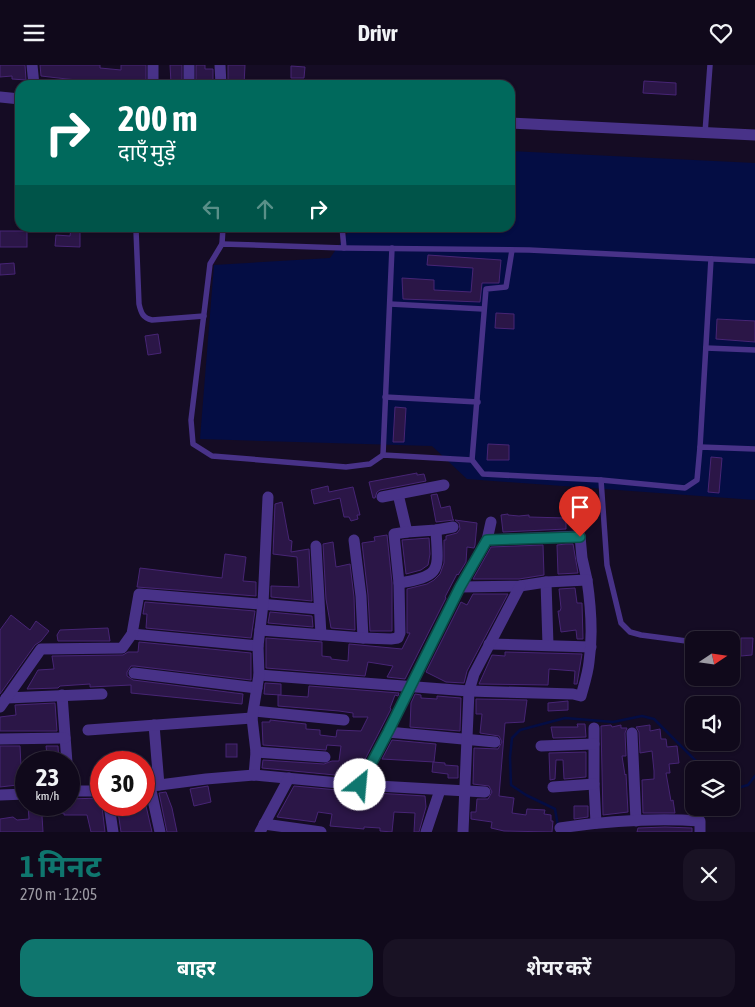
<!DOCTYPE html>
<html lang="hi">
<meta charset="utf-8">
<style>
:root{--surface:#10091b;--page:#191224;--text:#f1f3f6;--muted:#9c9aa3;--line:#302a3a;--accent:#0f766e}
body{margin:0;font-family:"Asap Condensed","Noto Sans Devanagari",sans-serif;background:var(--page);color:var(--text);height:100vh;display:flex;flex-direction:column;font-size:19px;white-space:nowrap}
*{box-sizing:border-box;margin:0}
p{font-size:16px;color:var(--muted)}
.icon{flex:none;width:28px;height:28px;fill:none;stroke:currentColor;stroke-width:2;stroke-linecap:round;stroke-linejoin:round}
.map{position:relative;height:767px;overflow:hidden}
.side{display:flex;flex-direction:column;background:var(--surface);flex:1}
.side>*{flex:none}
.banner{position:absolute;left:15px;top:15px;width:500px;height:152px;border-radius:15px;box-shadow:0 1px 4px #0004,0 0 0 1px var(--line);background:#00695c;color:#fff;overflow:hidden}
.needle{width:32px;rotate:77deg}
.controls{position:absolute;left:685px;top:566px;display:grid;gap:10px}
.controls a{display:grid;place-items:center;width:55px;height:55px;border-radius:10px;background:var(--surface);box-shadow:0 1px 4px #0004,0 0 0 1px var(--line);font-size:25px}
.speed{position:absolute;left:15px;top:686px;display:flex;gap:10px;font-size:25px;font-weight:700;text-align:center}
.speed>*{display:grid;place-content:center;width:65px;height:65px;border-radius:50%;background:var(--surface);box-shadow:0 1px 4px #0004,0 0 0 1px var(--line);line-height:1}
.speed small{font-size:12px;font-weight:400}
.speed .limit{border:8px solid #d22;background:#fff;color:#111}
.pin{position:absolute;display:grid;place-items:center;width:42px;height:42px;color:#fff;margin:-51px -21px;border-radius:50% 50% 50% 0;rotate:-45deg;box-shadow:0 0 5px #0007}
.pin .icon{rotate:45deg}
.me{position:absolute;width:55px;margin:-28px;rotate:28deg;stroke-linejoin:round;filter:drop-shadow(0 0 4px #0008)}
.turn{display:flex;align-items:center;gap:18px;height:105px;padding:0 20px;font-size:22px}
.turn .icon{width:65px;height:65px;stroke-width:2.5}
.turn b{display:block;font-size:35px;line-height:42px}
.lanes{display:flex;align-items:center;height:48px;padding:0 20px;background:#0003;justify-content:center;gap:25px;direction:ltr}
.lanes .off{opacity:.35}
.round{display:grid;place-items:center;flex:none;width:52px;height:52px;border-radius:15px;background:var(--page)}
.summary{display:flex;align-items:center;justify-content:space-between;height:85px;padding:0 20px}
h1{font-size:30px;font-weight:700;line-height:38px;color:var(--accent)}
.cta{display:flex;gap:10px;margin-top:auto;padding:10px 20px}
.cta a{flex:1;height:58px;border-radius:15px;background:var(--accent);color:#fff;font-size:20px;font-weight:700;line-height:58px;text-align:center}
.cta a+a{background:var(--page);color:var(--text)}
header{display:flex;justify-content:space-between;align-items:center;height:65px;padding:0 20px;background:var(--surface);font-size:22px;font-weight:700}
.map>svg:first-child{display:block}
.water{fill:#040d44}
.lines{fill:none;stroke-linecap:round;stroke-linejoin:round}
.stream{stroke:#040d44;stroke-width:2.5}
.building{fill:#2b1647;stroke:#472575}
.lane{stroke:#483288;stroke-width:5.5}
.street{stroke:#483288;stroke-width:11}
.route-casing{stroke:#0a4d48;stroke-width:12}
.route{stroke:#0f766e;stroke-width:9}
</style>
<header><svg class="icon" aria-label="menu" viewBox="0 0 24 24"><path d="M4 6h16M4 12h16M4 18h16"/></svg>Drivr<svg class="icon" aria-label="heart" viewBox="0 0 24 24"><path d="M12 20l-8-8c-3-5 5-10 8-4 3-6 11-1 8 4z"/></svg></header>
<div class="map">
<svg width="755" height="767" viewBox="0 0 755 767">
<rect width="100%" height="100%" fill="#150c24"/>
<!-- water -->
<polygon class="water" points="510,86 755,98 755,435 467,414 432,381 200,374 214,200 330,193 351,163 510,162"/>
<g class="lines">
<!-- stream -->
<g class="stream">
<polyline points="731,722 734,724 748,720 755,711"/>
<polyline points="558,761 555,744 526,730 511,720 510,692 512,673 520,665 565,653 613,657 642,651 654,654 705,705"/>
</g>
</g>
<!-- building -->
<g class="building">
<polygon points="0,0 25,0 26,15 12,14 12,11 0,12"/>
<polygon points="40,0 100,0 100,3 121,5 121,0 146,0 146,19 99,15 99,17 67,14 41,11"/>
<polygon points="170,0 182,0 182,18 171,18"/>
<polygon points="196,0 205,0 205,4 213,4 213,20 207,20 207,17 196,18"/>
<polygon points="228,0 245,0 244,20 228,20"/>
<polygon points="291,1 305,2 304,13 291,13"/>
<polygon points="644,16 676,18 676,30 643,28"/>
<polygon points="71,164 80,164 80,182 55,181 56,170 70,171"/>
<rect x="0" y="166" width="27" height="16"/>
<polygon points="428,190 501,195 499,218 482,218 480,237 403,234 402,213 434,215 434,225 471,227 473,203 427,200"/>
<polygon points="14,198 15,209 0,210 0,199"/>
<polygon points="496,248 514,249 514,264 495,263"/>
<polygon points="717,254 755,256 755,277 716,274"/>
<polygon points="158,269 161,288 148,290 145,271"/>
<polygon points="395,342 406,343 404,377 393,377"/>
<polygon points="488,379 509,380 509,395 487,395"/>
<polygon points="711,392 722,393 719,428 708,427"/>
<polygon points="417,408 417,410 424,409 426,416 380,425 377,427 375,433 373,433 369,417"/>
<polygon points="328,421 329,427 353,422 360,450 357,450 358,454 351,456 349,452 344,452 340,433 314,439 311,425"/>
<polygon points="437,429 441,443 450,441 453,455 454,455 436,457 431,430"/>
<polygon points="282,437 289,475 292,476 291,487 309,484 312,536 271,532 271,521 299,522 297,492 273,489 275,439"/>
<polygon points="508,449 508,450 519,451 529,450 529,452 566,453 566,464 503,467 501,450"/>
<polygon points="455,455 477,458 475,480 474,483 467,482 466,497 458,510 457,509 445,532 446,533 405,614 387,612 393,601 368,597 365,611 266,603 266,573 322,577 322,591 331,592 331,594 348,596 349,579 402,584 410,568 407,568 407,524 427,519 434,515 440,509 444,498 444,475 446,475 446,471 457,468 460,464 459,458"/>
<polygon points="387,470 392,518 392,566 370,566 368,530 362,478 375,476 374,472"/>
<polygon points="429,473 430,489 428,500 421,505 406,509 402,475"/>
<polygon points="333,477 336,502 350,499 354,532 355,565 331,563 326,534 323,479"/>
<polygon points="566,479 573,479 578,508 558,509 557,480"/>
<polygon points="543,480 544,510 519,514 473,514 491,482"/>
<polygon points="225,489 246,492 243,516 256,517 256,531 137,522 140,503 222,513"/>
<polygon points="575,523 577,538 582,538 583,574 577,574 576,565 561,567 558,546 560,546 561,543 559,524"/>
<polygon points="473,529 508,529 467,606 464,618 446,617 426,607 461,537 467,540"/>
<polygon points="145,537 255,546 251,573 146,563 147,549 143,549"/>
<polygon points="270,547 312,551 313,562 268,558"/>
<polygon points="11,550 30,565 36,556 49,566 41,576 35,580 0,629 0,565"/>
<polygon points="108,563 110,576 58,576 57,570 60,565"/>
<polygon points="741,573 753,573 752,590 741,591"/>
<polygon points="139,577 251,588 251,615 135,601 131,601 127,607 127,611 133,615 243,629 242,639 131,628 131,620 90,622 90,619 60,621 58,623 27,624 38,605 54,604 52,591 123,590 128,587 138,587"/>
<polygon points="505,587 582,589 577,619 574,619 575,606 549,604 548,620 479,619 492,590 505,591"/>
<polygon points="265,618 281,619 281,630 264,629"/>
<polygon points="309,621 399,628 398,631 395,630 390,643 391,644 356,712 262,703 263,695 324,699 332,696 339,696 341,681 327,680 326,685 263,680 262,657 270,657 270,655 306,659 306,664 320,665 320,670 336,672 337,665 361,666 368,652 353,652 353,648 339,646 278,641 278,630 308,632"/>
<polygon points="415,629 421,630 421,633 437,634 437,631 461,633 460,666 410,662 411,638"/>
<polygon points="476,634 527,635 524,657 505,658 499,731 514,733 512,748 526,750 527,744 545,745 544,749 551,750 551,756 553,756 552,767 504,766 491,763 492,757 471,754 471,747 476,747 477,734 488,734 492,727 489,721 473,719 474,683 498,684 502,677 499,671 480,668 482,649 476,649"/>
<polygon points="568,636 568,645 548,646 548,638"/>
<polygon points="55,638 57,666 0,666 0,652 16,650 15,640"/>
<polygon points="577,659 585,659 586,672 553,673 551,662 578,662"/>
<polygon points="611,660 612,662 621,660 621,663 627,663 625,668 626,691 622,691 625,710 626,709 628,747 603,750 601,661"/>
<polygon points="650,660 650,666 660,664 661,674 666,674 667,682 677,681 679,698 669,699 670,708 666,708 671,736 673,735 675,748 643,748 642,715 654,714 654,706 652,686 640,688 639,667 636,662"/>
<polygon points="392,675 436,679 434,697 382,694"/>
<rect x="226" y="679" width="11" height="13"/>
<polygon points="0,681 20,681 21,701 26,700 26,719 0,722"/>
<polygon points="46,681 58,681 59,698 48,698"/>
<polygon points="586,687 586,712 564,714 563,695 556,695 555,714 550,715 549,688"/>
<polygon points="433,697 445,698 445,700 458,701 458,713 448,713 448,709 432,707"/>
<polygon points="208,721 211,737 194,741 190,724"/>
<polygon points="294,721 359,727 425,731 426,742 419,767 414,767 415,748 394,747 392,767 380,766 380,763 364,762 364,764 330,761 332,749 318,747 315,757 277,752"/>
<polygon points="166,727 172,743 177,767 167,767 159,728"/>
<polygon points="144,732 152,767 121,767 117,740 144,740"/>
<polygon points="69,734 101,733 105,767 91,767 87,750 64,750 64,748 42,751 43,767 0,767 0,754 13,752 17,755 29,754 28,740 69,740"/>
<polygon points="574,741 588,741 588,752 574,754"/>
<polygon points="665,762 692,763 692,767 637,767 638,763"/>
</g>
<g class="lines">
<!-- lane -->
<g class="lane">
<polyline points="705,68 710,0"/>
<polyline points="342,162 344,183 222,179 210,199 191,355 193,379 212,391 346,402 370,399 383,390 472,395 483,409 601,415 685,423 697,415 700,382 755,384"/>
<path d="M136,165L139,239C141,248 143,253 152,255L204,251"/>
<polyline points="222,179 223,162"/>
<polyline points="344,183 529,185 755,196"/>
<polyline points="390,239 483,244"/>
<polyline points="706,283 755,285"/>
<polyline points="385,332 478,337"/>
<polyline points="700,382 711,194"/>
<polyline points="383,390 392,183"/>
<polyline points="472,395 486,224 506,222 512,185"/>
<polyline points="601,415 607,500 621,558 630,567 641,570 694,577"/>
</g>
<!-- street -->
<g class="street">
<polyline points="32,0 34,20"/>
<polyline points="153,0 153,20"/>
<polyline points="189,0 189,20"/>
<polyline points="220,0 221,20"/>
<polyline points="0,32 20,34"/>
<polyline points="510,58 755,70"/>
<polyline points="398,429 407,467 436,465 453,462"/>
<polyline points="382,432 444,420"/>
<polyline points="354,475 361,531 363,573"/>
<polyline points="487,475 580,471 582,493 587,515"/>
<polyline points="316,481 321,570"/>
<polyline points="546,517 548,580"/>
<path d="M399,518C443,511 438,505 436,465"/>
<polyline points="260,565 363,573 391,574 398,573 400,568 399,518 394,469 407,467"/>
<polyline points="132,569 258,581"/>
<polyline points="489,579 591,582"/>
<polyline points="134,608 257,623"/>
<path d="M259,610L469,626L573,629L581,631C584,620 588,608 589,597C593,570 591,542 587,515L546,517L520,521L460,522"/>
<polyline points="62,630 67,698"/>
<polyline points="6,633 102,629"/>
<polyline points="0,642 41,584 122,583 132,569 139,529 319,544"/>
<polyline points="254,646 344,655"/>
<polyline points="154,660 159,720"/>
<polyline points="594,663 594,719 596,758"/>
<polyline points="88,665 252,653"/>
<polyline points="388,667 495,677"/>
<polyline points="632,668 636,756"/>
<polyline points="0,674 65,673"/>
<polyline points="541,681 594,679"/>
<polyline points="256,687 325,692"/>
<polyline points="254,710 256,687 252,653 259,610 258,581 263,539 268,432"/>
<polyline points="360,720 388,667 460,522 487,475 491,457"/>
<polyline points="150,721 160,767"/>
<polyline points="144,722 206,714 254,710 360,720 485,727"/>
<polyline points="553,722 594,719"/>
<polyline points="69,726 101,726"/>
<polyline points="0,730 26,729"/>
<polyline points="109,740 113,767"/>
<polyline points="264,759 321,767"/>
<path d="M560,763C607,756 653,753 700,756V767"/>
<polyline points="260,767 289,713"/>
<polyline points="426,767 440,725"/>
<polyline points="463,767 469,626 474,609 520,521"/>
</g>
</g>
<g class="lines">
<!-- route casing -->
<g class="route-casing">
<polyline id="route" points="360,720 388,667 460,522 487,475 580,472"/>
</g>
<!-- route -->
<use href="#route" class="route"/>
</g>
</svg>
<div class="controls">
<a><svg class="needle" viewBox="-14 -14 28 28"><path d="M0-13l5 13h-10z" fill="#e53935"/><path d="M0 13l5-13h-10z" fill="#9c9aa3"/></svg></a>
<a><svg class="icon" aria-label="sound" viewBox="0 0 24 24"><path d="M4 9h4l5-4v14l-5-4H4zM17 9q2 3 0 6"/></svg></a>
<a><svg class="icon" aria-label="layers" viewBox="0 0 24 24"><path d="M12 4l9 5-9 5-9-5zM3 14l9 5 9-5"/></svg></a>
</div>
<div class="speed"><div>23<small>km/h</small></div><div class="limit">30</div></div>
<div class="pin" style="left:580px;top:472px;background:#d93025"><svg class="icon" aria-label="arrive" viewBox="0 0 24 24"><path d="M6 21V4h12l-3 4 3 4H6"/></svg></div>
<svg class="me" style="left:360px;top:720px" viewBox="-20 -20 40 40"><circle r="19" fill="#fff"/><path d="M0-13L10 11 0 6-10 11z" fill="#0f766e"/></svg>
<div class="banner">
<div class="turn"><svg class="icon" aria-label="right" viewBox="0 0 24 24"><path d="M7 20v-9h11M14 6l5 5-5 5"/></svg><div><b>200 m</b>दाएँ मुड़ें</div></div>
<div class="lanes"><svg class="icon off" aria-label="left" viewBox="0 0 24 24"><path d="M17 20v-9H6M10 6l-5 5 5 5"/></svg><svg class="icon off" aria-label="ahead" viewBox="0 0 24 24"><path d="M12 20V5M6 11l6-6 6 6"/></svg><svg class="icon" aria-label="right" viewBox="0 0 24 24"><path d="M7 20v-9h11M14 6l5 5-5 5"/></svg></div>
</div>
</div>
<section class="side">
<div class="summary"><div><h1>1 मिनट</h1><p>270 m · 12:05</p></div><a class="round"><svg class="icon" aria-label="close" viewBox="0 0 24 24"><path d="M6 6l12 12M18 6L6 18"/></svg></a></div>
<div class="cta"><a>बाहर</a><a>शेयर करें</a></div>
</section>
